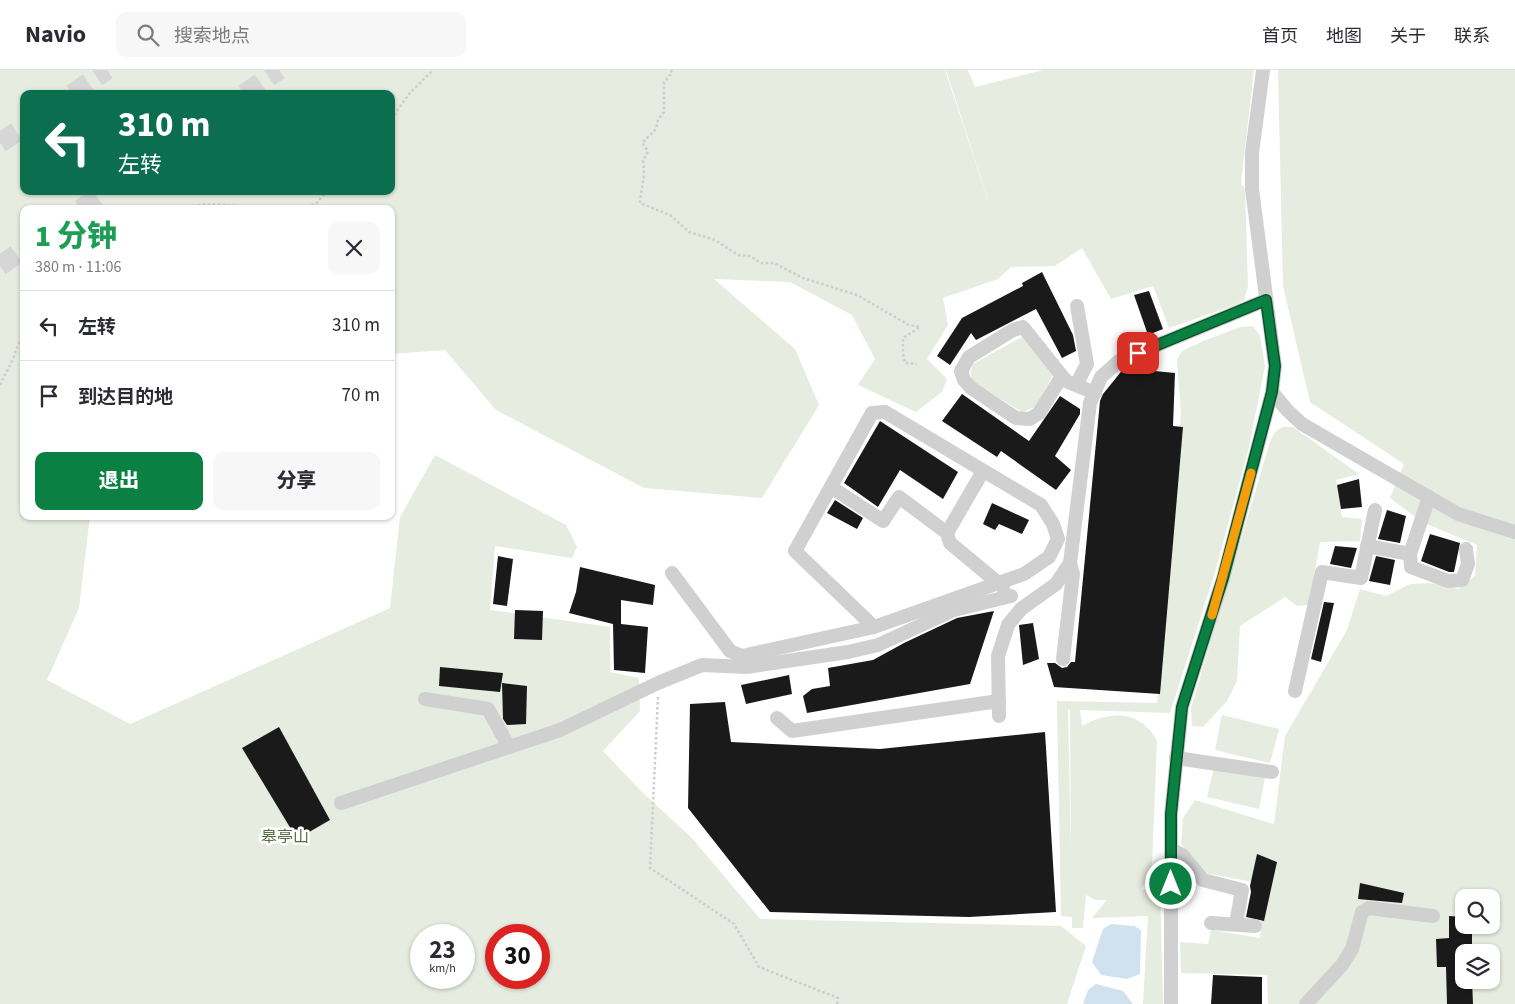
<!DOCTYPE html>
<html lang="zh">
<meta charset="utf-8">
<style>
:root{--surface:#fff;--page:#f7f7f7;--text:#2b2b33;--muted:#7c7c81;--line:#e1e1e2;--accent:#0b8043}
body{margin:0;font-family:"Source Sans 3","Noto Sans SC",sans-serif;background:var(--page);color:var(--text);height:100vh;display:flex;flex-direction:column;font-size:19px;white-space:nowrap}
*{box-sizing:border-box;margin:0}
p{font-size:16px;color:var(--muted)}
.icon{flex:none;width:28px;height:28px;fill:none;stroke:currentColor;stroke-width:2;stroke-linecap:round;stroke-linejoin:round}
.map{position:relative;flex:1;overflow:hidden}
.details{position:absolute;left:20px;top:135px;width:375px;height:315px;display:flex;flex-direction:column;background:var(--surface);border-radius:10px;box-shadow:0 1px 4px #0004}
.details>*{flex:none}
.top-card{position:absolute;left:20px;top:20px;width:375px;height:105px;border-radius:10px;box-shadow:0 1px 4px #0004;background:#0b6e4f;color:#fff;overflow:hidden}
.buttons{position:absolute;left:1455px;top:819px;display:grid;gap:10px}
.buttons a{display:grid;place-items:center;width:45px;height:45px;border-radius:10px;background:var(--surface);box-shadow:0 1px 4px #0004;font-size:25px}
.speed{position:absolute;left:410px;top:854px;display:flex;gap:10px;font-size:25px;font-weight:700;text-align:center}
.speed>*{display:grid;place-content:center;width:65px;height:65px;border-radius:50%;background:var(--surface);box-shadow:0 1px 4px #0004;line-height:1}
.speed small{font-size:12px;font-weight:400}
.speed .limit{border:8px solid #d22;background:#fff;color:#111}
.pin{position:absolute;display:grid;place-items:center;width:42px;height:42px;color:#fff;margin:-21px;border-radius:10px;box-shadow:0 2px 8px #0006}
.me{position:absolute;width:55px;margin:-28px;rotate:0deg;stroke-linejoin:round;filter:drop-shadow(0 0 4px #0008)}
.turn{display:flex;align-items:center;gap:18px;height:105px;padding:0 15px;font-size:22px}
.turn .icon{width:65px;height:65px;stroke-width:2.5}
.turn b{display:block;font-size:35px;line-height:42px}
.round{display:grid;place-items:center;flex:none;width:52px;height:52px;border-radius:10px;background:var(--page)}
.overview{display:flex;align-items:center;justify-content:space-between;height:85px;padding:0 15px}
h1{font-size:30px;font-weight:800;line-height:38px;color:#1e9e55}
.action{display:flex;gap:10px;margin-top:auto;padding:10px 15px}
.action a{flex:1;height:58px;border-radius:10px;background:var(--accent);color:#fff;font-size:20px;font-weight:800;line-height:58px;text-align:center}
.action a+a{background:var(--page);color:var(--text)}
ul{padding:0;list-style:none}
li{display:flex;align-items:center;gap:15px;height:70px;padding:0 15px;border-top:1px solid var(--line)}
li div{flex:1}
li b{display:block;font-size:19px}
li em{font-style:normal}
header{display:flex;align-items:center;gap:30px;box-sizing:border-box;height:70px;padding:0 25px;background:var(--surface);border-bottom:1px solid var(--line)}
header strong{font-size:24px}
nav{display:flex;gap:28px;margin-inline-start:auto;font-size:18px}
.search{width:350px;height:45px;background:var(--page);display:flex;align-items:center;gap:12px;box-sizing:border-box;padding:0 18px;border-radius:10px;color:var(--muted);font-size:19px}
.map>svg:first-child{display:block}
.green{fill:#e6ecdf;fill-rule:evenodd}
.water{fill:#cfe2ee}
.building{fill:#1a1a1a}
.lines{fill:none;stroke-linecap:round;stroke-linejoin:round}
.highway-tunnel{stroke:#d6d6d6;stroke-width:20;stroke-dasharray:20 10;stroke-linecap:butt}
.path{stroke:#cdcdcd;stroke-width:2.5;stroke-dasharray:2.5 2.5;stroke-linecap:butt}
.minor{stroke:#d0d0d0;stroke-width:14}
.route-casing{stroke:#07532c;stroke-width:12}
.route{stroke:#0b8043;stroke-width:9}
.slow{stroke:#f59e0b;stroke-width:9}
.labels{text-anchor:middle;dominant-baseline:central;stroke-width:5;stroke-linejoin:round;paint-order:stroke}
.park-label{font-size:16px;fill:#56703f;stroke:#fff}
</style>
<header>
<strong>Navio</strong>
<div class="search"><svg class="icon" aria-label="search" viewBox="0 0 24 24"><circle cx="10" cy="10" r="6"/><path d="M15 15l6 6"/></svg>搜索地点</div>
<nav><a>首页</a><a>地图</a><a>关于</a><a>联系</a></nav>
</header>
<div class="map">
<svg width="1515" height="934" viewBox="0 0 1515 934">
<rect width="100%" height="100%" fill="#fff"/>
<!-- green -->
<g class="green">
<path d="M0,0H945L1000,166L946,0H968L975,17L1043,0H1254L1241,113L1245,119L1248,217L1244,230L1235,235L1169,258L1153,216L1111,229L1082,178L1055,196L1011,197L998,209L943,228L948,255L927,289L947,309L942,322L916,342L858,315L875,289L852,245L790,212L714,209L795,279L819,335L762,428L644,418L496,340L445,280L391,284V139H24V446H90L79,538L47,610L130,654L390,538L400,447L435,385L566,455L577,477L572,488L495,476L490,540L610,557V602L639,608L640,641L603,681L643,723L692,768L760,849L1061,856L1086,876L1067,934H0ZM24,24H391V121H24ZM421,865H464V908H421ZM496,865H539V908H496Z"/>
<path d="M1278,0H1515V934H1268L1267,905L1181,903L1180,872L1208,874L1211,860L1260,868L1264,814L1205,803L1181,774L1183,748L1195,730L1274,754L1285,666L1347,560L1360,519L1386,526L1410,514L1431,513L1458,519L1475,506L1477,475L1422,452L1390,428L1404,394L1310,332L1283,216ZM1464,828H1491V855H1464ZM1464,882H1491V910H1464Z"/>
<path d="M1253,256L1260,266L1265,296L1249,377L1215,502L1170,643L1080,640L1082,656C1110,640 1141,640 1157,671L1152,793L1149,806L1141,820L1160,817L1163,934H1143L1148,846L1092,848L1107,830H1095L1086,825L1083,858H1072V847L1061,846L1057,631L1157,633L1181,343L1177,290L1182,281L1201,272L1240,257ZM1068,639L1070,640L1071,788Z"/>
<path d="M1022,267L1053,305L1035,337L1022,342L976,314C969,307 970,303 973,294Z"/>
<polygon points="1282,357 1293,357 1359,404 1336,410 1342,447 1362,449 1360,471 1320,472 1309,535 1297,536 1285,527 1240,556 1237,611 1227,631 1203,657 1192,656 1191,638 1270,372 1274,363"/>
<polygon points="1222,645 1279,659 1270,693 1215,680"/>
<polygon points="1214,698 1265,708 1259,739 1207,727"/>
</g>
<!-- water -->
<g class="water">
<polygon points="1111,854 1134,856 1141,860 1140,904 1127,909 1101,905 1092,892 1103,859"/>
<polygon points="1096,914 1123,921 1133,934 1083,934 1088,920"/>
</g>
<!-- building -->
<g class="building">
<polygon points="1042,202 1073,265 1076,281 1062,288 1036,239 976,270 971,263 950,295 937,286 962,248 1023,216 1022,213"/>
<polygon points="1149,221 1163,259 1148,265 1134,225"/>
<polygon points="1124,298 1175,303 1173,356 1183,357 1160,624 1054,617 1047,593 1055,593 1062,598 1067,597 1071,592 1075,592 1100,331 1103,324"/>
<polygon points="962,324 1029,371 1060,326 1080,339 1080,344 1055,386 1071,400 1056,420 1001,381 997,387 942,351"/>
<polygon points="880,351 958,402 943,429 900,400 878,437 844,413"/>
<polygon points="1359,409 1362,437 1341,439 1337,415"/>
<polygon points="835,430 863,448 857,459 827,443"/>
<polygon points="992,433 1029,450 1022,464 999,454 995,460 983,454"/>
<polygon points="1387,440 1406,446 1400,473 1378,469"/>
<polygon points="1430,464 1460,473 1454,502 1449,502 1421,491"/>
<polygon points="1335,476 1357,478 1351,498 1330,494"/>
<polygon points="498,486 513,489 507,536 493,534"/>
<polygon points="1376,486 1395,490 1390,515 1369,511"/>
<polygon points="580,497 655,515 653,535 621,530 621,554 648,557 645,603 614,600 613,554 569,543 576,522"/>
<polygon points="1324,532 1334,533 1321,592 1311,589"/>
<polygon points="515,540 543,541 542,570 514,569"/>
<polygon points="994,541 970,614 807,643 803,626 812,619 830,616 828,598 873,590 904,573 957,548"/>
<polygon points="1033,553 1039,589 1023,595 1019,555"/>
<polygon points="440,597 503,603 500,622 439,616"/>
<polygon points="789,605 792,624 746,634 741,615"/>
<polygon points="502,613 527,616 526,654 507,655 503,649"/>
<polygon points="725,632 731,672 880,679 1045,662 1056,842 969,847 770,842 688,738 690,634"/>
<polygon points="279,657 330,750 297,769 242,678"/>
<polygon points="1257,784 1277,792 1264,851 1246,847 1251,822 1250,816"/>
<polygon points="1360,813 1404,823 1402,833 1358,829"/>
<polygon points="1449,846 1464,847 1464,855 1472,855 1472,882 1464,882 1464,910 1472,910 1473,934 1447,934 1446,897 1437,897 1436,869 1449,868"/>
<polygon points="1213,905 1262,907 1262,934 1211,934"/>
</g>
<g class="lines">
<!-- highway-tunnel -->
<g class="highway-tunnel">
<polyline points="72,24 107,0"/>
<polyline points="244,24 279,0"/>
<polyline points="0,73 24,57"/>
<polyline points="81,139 105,121"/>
<polyline points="0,196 24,179"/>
</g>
<!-- path -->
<g class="path">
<path d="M671,0L672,3L664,12V42L658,50L656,59L642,73L648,81L643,91C646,104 641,119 640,133L670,145L689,162L715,170L738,185L750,186L761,193H774L803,208L857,225L909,255L920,257L903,268V283L905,293L917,294"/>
<polyline points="391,49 409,24 433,0"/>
<path d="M178,139C206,131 237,136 265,139"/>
<polyline points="302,139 317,133 326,121"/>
<path d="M0,315C4,306 9,298 13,289C16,281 17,274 24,267"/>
<polyline points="658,627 650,798 734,854 759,897 838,928 837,934"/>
</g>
<!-- minor -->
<g class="minor">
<polyline points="1062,306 1039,343 1030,349 1016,348 971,318 964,310 961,301 969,287 1013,260 1023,257 1066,311 1095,323"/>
<polyline points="1076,315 1087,294 1077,236"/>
<polyline points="1272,322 1287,340 1302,354 1458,444 1515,462"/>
<polyline points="983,401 947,463 950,473 1003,517"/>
<polyline points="831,417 883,451 899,427 947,463"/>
<polyline points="1367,476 1410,484 1411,497 1448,511 1462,510 1468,494 1466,479"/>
<polyline points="1410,484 1429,427"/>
<polyline points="672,503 730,581 742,586 874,557 1024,504 1049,487 1058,469 1053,454 1041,435 885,342 872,343 795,481 874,557"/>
<polyline points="1063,589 1073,504 1070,493"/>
<polyline points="1295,621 1322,502 1361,508 1375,440"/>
<polyline points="425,629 488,639 509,677"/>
<polyline points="999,646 998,586 1008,555 1021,539 1056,514 1070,493 1090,333 1101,307 1119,291 1266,230"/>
<polyline points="777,648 792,661 999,631"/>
<polyline points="1176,688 1272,702"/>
<polyline points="341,733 560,660 658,613 702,595 746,597 848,582 878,575 954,540 1011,526"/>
<polyline points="1171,779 1182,785 1203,810 1242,820 1236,854"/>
<polyline points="1211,853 1255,856"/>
<polyline points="1171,934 1171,744 1182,637 1223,509 1272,322 1275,296 1252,119 1252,83 1263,0"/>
<polyline points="1306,934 1342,895 1352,879 1362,842 1369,838 1433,846"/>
</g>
</g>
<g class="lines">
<!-- route casing -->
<g class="route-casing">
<polyline id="route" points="1138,283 1266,230 1275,296 1272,322 1223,508 1182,637 1171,744 1171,814"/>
</g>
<!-- route -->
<use href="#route" class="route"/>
<!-- slow -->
<polyline class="slow" points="1212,545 1251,403"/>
</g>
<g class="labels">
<!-- park labels -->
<g class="park-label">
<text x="285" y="767">皋亭山</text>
</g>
</g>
</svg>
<div class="buttons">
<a><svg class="icon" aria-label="search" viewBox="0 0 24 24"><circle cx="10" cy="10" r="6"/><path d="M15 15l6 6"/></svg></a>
<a><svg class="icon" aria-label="layers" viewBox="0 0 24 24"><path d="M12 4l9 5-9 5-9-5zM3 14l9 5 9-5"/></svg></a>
</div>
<div class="speed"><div>23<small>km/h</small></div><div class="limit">30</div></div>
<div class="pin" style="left:1138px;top:283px;background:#d93025"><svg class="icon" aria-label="arrive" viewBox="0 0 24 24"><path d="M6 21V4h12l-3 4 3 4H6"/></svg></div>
<svg class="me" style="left:1171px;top:814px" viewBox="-20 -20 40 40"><circle r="17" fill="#0b8043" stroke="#fff" stroke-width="3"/><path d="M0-11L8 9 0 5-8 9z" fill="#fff"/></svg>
<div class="top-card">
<div class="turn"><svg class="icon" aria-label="left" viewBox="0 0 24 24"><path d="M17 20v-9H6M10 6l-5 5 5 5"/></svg><div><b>310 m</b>左转</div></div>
</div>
<section class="details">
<div class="overview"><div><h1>1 分钟</h1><p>380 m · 11:06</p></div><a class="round"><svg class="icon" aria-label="close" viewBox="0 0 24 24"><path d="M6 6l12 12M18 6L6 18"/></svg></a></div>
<ul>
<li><svg class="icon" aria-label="left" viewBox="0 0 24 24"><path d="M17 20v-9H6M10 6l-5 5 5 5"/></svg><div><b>左转</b></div><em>310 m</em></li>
<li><svg class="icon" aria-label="arrive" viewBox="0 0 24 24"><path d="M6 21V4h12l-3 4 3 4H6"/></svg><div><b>到达目的地</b></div><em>70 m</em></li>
</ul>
<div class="action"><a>退出</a><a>分享</a></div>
</section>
</div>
